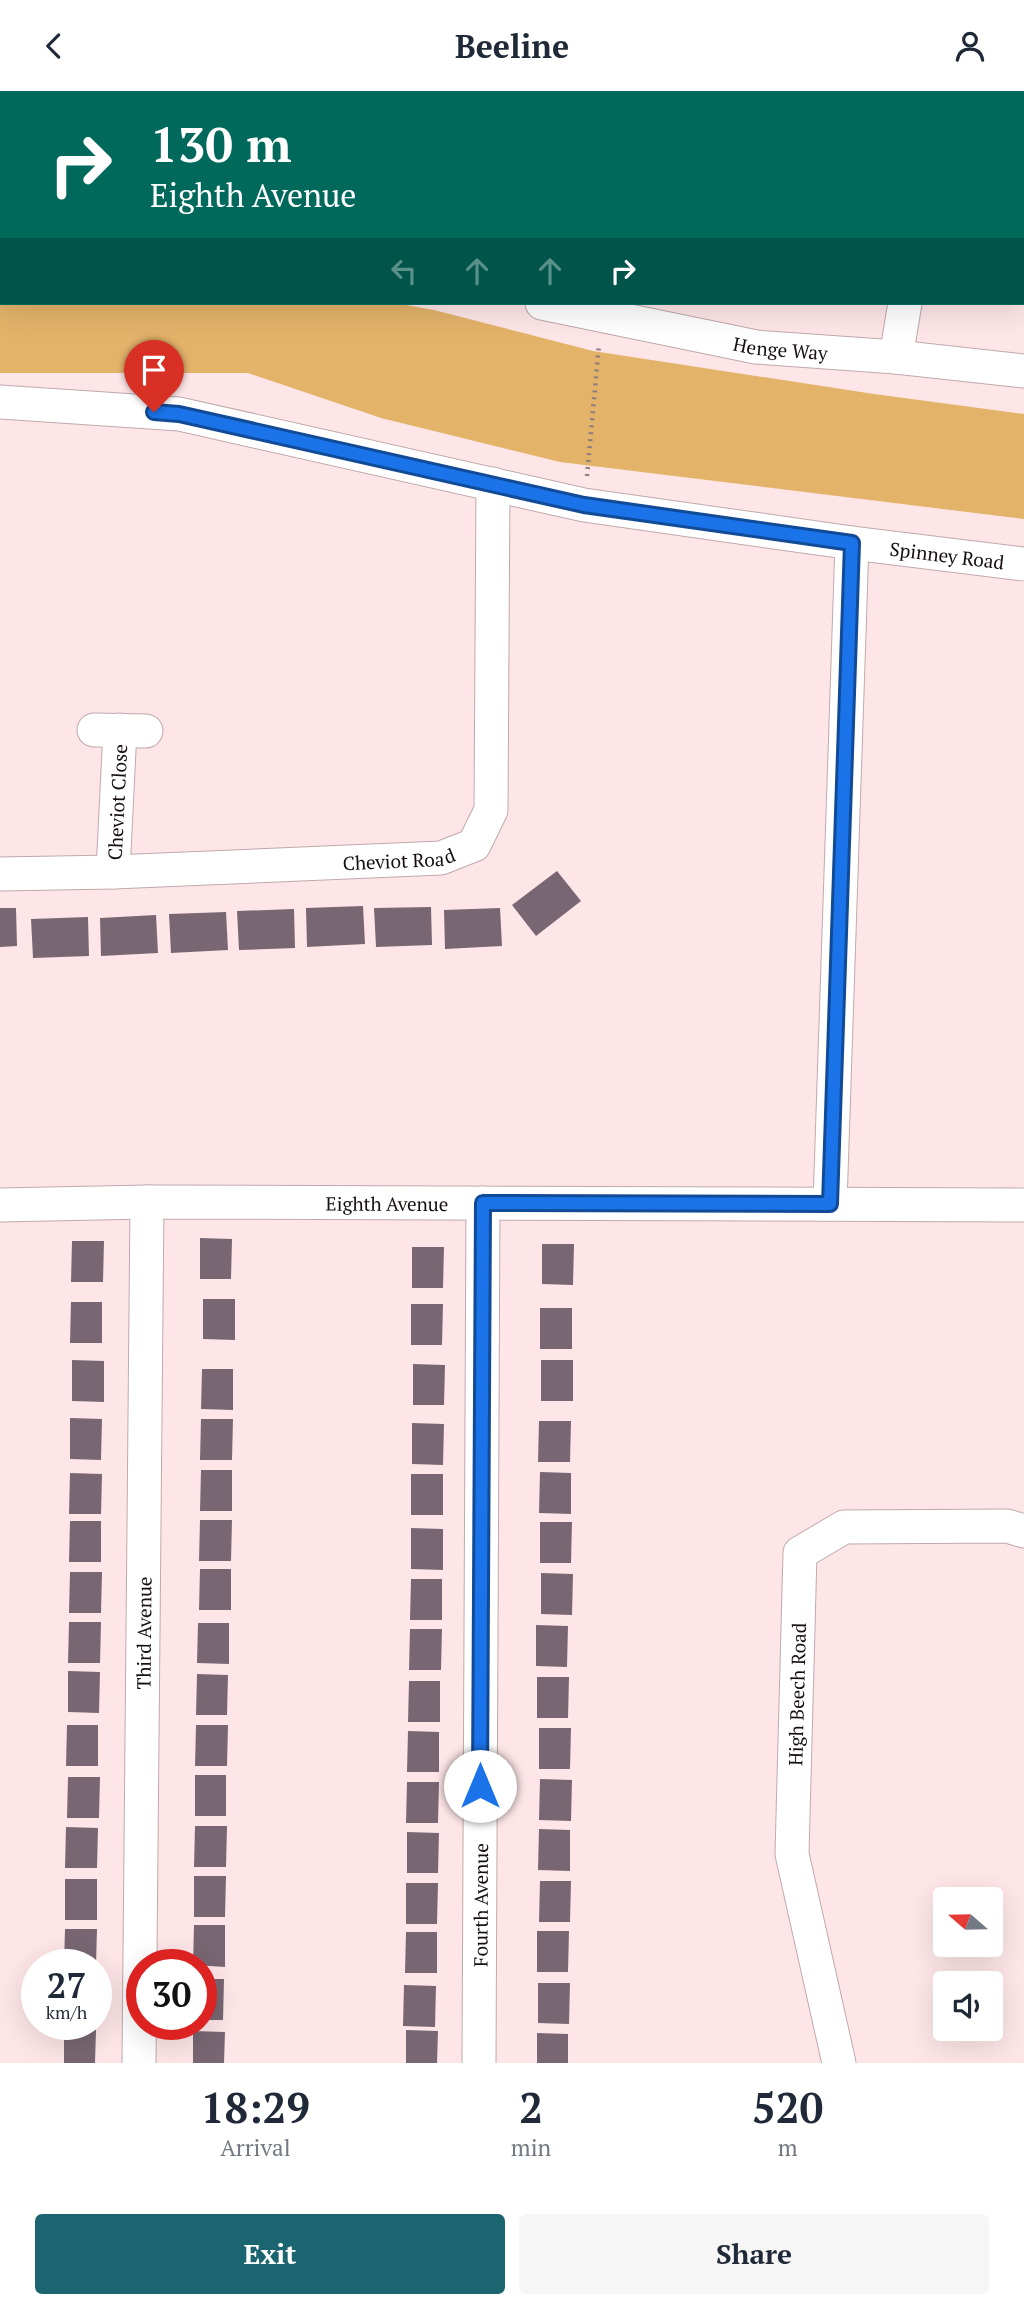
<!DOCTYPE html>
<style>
:root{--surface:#fff;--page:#f6f6f7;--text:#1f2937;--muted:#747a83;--accent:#1a6570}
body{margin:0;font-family:"PT Serif",serif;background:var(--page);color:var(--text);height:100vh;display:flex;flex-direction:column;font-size:26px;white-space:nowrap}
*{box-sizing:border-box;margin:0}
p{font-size:23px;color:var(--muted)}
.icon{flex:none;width:38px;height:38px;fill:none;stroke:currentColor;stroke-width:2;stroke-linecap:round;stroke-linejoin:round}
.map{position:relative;height:1972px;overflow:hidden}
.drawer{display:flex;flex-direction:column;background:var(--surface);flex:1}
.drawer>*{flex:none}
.top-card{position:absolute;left:0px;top:0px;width:1026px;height:214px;box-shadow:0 7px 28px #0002;background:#00695c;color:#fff;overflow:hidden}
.needle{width:46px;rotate:290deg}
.tools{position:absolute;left:933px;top:1796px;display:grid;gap:14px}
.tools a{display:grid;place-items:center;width:70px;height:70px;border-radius:7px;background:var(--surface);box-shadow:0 7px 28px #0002;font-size:35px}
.speed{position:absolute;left:21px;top:1858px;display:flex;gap:14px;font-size:35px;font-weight:700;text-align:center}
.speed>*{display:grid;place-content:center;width:91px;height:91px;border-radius:50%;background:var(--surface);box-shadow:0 7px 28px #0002;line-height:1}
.speed small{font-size:18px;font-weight:400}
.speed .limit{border:10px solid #d22;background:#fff;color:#111}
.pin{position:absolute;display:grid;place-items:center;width:60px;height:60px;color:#fff;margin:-72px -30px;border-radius:50% 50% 50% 0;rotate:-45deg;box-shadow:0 0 7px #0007}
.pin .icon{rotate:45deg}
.me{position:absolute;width:77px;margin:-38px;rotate:0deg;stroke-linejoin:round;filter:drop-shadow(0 0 5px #0008)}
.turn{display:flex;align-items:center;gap:24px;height:147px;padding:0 35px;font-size:32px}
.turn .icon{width:91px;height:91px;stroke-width:2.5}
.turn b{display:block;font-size:49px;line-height:60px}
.lanes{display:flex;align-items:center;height:66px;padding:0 35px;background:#0003;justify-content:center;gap:35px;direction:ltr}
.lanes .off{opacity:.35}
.eta{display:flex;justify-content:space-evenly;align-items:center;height:119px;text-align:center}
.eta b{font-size:42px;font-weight:600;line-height:49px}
.button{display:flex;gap:14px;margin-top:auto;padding:14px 35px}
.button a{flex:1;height:80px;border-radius:7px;background:var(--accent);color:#fff;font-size:28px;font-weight:600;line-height:80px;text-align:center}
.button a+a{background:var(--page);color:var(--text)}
header{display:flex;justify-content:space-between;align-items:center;height:91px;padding:0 35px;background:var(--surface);font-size:32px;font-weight:600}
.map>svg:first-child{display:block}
.forest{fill:#e4b36a}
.building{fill:#786772}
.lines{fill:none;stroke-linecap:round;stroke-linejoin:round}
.street-casing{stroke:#c0a9ab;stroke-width:35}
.path{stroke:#8d7d7f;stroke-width:4.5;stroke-dasharray:2 5;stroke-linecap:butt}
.street{stroke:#fff;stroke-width:33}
.route-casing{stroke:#114b97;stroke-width:18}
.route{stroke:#1a73e8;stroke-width:12}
.labels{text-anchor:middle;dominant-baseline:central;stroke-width:5;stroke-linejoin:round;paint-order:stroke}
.street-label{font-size:19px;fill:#160e0f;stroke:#fee6e8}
</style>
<header><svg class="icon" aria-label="back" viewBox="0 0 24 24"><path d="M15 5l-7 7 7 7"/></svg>Beeline<svg class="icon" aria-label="person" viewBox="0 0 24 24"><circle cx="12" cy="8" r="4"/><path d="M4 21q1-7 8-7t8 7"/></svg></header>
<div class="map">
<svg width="1024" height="1972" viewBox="0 0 1024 1972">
<rect width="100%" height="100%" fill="#fee6e8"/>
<!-- forest -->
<polygon class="forest" points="0,148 2,212 395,212 434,219 593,260 874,303 1024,323 1024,428 560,371 381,327 248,282 0,282"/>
<!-- building -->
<g class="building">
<polygon points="557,780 581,810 536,845 512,814"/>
<polygon points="363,815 365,853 307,856 306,817"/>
<polygon points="431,816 432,854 376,856 374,817"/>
<polygon points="0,817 16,817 17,855 0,856"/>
<polygon points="500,817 502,855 445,858 444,819"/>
<polygon points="294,818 295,857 239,859 237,820"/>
<polygon points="226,821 228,859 171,862 169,823"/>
<polygon points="156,824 158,862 101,865 100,827"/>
<polygon points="88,826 89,865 33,867 31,828"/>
<polygon points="200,1147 232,1148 231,1188 200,1188"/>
<polygon points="72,1150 104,1150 103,1191 71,1191"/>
<polygon points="542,1153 574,1153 573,1194 542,1193"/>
<polygon points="412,1156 444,1156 443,1197 412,1197"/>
<polygon points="203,1208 235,1208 235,1249 203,1248"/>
<polygon points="71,1211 102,1211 102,1252 70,1252"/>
<polygon points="411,1213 443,1213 442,1254 411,1254"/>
<rect x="540" y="1217" width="32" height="41"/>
<polygon points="72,1269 104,1270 104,1311 72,1310"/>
<rect x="541" y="1269" width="32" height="41"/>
<polygon points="413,1273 445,1274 444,1314 413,1314"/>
<polygon points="202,1278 233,1278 233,1319 201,1318"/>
<polygon points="70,1327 102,1328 101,1369 70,1368"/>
<polygon points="201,1328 233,1328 232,1369 200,1369"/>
<polygon points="539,1330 571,1330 570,1371 538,1371"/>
<polygon points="412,1332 444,1333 443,1374 412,1373"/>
<polygon points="201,1379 232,1379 232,1420 200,1420"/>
<polygon points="540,1381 571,1382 571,1423 539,1422"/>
<polygon points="70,1382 102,1383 101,1423 69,1423"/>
<rect x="411" y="1383" width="32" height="41"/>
<polygon points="200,1429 232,1429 231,1470 199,1470"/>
<polygon points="70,1430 101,1430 101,1471 69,1471"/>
<polygon points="540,1431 572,1431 571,1472 540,1472"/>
<polygon points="411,1437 443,1438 443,1479 411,1478"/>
<polygon points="200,1478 231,1478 231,1519 199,1519"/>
<polygon points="70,1481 102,1481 101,1522 69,1522"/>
<polygon points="541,1482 573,1483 572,1524 541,1523"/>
<polygon points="411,1488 442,1488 442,1529 410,1529"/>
<polygon points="69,1531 101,1531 100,1572 68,1572"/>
<polygon points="198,1532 229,1532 229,1573 197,1572"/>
<polygon points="536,1534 568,1535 567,1576 536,1575"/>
<polygon points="410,1538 442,1538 441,1579 409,1579"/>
<polygon points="68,1580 100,1581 99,1622 68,1621"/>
<polygon points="197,1583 228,1584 227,1624 196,1624"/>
<polygon points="537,1586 569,1586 568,1627 537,1627"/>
<polygon points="409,1590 440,1590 440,1631 408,1631"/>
<polygon points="67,1634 98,1634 98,1675 66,1675"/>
<polygon points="196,1634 228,1634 227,1675 195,1675"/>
<polygon points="539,1637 571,1637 570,1678 539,1678"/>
<polygon points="408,1640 439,1641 439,1681 407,1681"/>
<rect x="195" y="1684" width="31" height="41"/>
<polygon points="68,1686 100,1686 99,1727 67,1727"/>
<polygon points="540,1688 572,1689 571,1730 539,1729"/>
<polygon points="407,1691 439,1691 438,1732 406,1732"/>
<polygon points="195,1735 227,1735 226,1776 194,1776"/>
<polygon points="66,1736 98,1737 97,1777 65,1777"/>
<polygon points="539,1738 570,1739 570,1780 538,1779"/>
<polygon points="407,1741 439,1742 438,1782 407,1782"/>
<polygon points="194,1785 226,1785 225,1826 194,1826"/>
<rect x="65" y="1788" width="32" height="41"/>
<polygon points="540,1790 571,1790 570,1831 539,1831"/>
<polygon points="406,1792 438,1792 437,1833 406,1833"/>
<polygon points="194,1834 225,1834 225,1876 193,1874"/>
<polygon points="65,1838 97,1838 96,1874 64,1874"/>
<polygon points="537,1840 569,1840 568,1881 537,1881"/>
<polygon points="406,1841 437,1841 437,1882 405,1882"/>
<polygon points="201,1888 224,1888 223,1929 201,1929"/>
<polygon points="538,1892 570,1892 569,1933 538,1932"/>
<polygon points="404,1894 436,1895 435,1936 403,1935"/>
<polygon points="64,1939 96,1939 95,1972 64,1972"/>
<polygon points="406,1939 438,1940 437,1972 406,1972"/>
<polygon points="193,1940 225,1941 224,1972 193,1972"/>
<polygon points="537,1942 568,1943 568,1972 537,1972"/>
</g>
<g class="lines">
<!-- street casing -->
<g class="street-casing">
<g id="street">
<polyline points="38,2 38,0"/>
<polyline points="341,2 342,0"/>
<polyline points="641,2 641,0"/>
<polyline points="956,2 957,0"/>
<polyline points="0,117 2,117"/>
<path id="s1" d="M542,212L756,256L896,266L1024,280"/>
<polyline points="896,266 905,212"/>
<path id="s2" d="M0,311L179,323L584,414L852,452L1024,473"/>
<polyline points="94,639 146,640"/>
<path id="s3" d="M113,781L120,639"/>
<path id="s4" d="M0,783L113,781L441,767L474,754L491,719L493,393"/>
<polyline points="830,1113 852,452"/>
<path id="s5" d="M0,1114L147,1111L1024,1114"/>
<path id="s6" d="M139,1972L147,1111"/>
<path id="s7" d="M479,1972L483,1112"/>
<path id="s8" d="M839,1972L792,1763L800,1462L844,1436L1007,1435L1024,1440"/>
</g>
</g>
<!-- path -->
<polyline class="path" points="587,385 599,254"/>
<!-- street -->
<use href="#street" class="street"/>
</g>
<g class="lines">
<!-- route casing -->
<g class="route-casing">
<polyline id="route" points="154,321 179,323 584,414 852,452 830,1113 483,1112 480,1695"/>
</g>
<!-- route -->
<use href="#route" class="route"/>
</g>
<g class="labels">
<!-- street labels -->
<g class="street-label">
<text stroke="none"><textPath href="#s1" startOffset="243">Henge Way</textPath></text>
<text stroke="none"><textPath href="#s2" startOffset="961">Spinney Road</textPath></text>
<text stroke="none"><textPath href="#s3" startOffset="70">Cheviot Close</textPath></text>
<text stroke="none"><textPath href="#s4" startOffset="399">Cheviot Road</textPath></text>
<text stroke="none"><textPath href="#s5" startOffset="387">Eighth Avenue</textPath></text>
<text stroke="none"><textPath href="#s6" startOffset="430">Third Avenue</textPath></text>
<text stroke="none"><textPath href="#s8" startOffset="374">High Beech Road</textPath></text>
<text stroke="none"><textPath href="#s7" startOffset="158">Fourth Avenue</textPath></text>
</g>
</g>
</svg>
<div class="tools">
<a><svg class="needle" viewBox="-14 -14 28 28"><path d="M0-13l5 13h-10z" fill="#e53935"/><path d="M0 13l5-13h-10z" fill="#747a83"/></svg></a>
<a><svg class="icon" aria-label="sound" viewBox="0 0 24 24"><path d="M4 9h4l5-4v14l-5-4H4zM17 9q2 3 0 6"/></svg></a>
</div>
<div class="speed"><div>27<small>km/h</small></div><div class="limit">30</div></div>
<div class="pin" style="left:154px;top:321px;background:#d93025"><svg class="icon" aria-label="arrive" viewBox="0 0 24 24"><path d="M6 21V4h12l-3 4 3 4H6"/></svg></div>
<svg class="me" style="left:480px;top:1695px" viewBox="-20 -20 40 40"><circle r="19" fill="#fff"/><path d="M0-13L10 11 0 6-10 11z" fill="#1a73e8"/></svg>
<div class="top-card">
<div class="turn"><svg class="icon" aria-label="right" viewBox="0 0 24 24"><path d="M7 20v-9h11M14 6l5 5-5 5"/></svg><div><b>130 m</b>Eighth Avenue</div></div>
<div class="lanes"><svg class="icon off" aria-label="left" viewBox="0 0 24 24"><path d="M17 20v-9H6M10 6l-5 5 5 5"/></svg><svg class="icon off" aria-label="ahead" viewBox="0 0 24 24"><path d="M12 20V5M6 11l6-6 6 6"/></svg><svg class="icon off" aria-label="ahead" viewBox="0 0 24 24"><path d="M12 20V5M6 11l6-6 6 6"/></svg><svg class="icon" aria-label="right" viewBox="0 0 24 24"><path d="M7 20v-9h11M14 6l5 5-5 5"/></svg></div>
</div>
</div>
<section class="drawer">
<div class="eta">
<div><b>18:29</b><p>Arrival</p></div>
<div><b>2</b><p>min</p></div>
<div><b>520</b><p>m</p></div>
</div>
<div class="button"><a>Exit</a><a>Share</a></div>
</section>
